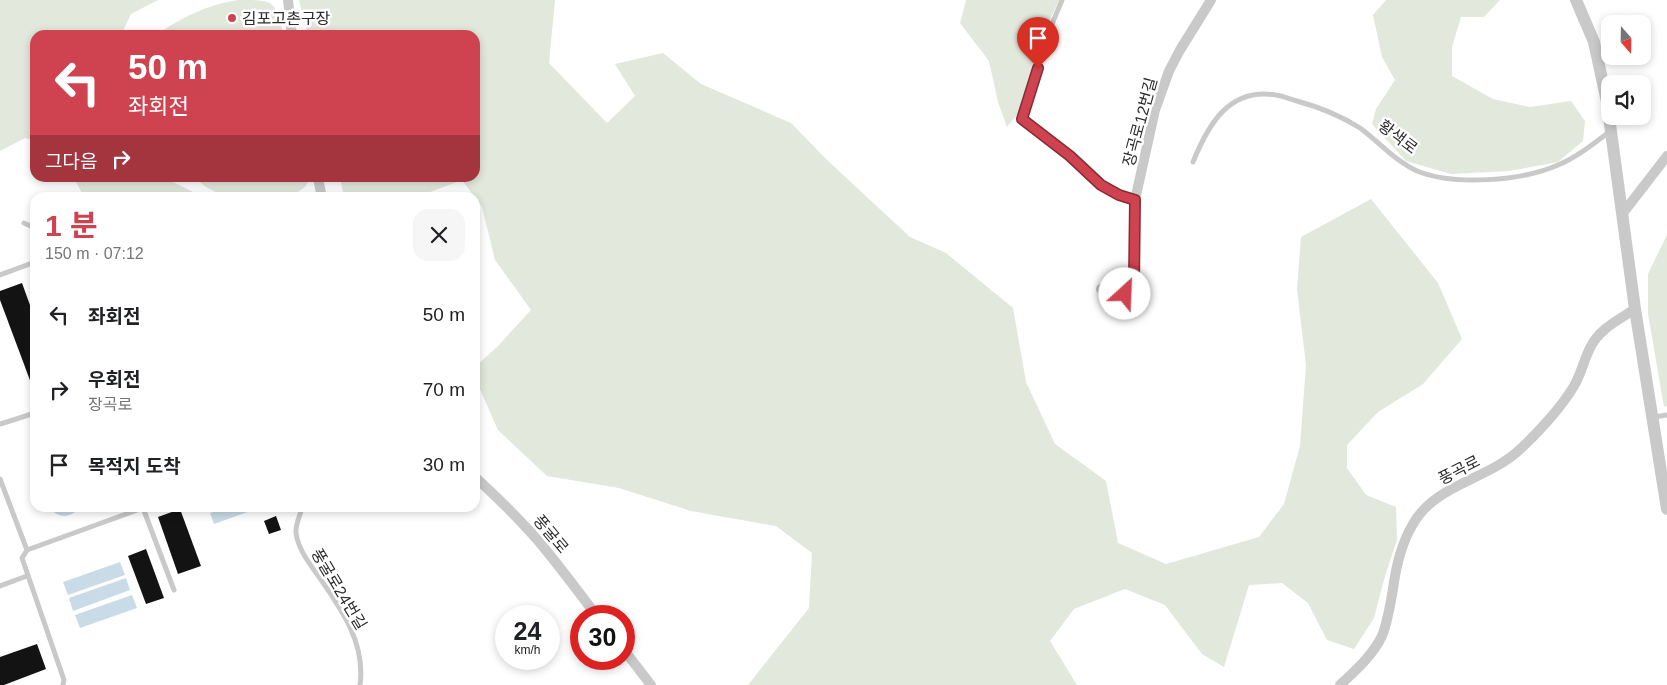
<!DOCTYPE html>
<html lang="ko">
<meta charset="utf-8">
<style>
:root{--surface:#fff;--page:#f6f6f6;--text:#202124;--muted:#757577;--accent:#ce434f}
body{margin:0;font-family:Arial,"Noto Sans KR",sans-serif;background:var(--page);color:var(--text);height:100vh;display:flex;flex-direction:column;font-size:19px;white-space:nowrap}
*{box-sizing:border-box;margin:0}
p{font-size:16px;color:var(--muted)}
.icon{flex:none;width:28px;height:28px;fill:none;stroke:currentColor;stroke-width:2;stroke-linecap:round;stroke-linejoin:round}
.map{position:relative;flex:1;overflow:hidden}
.drawer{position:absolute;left:30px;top:192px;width:450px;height:320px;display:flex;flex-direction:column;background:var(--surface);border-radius:15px;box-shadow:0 2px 8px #0003}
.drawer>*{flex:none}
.top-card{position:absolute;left:30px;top:30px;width:450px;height:152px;border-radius:15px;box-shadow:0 2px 8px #0003;background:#ce434f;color:#fff;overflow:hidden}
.needle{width:32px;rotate:160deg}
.fabs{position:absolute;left:1601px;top:15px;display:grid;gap:10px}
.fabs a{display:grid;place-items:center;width:50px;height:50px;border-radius:10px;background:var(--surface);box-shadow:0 2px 8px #0003;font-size:25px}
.speed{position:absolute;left:495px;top:605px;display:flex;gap:10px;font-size:25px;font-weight:700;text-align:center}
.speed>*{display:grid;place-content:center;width:65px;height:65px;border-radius:50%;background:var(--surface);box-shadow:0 2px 8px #0003;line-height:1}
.speed small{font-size:12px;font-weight:400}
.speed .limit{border:8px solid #d22;background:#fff;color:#111}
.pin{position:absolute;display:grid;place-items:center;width:42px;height:42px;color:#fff;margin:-51px -21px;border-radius:50% 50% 50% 0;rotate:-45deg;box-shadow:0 0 5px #0007}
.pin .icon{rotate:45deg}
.me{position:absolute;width:55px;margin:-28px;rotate:25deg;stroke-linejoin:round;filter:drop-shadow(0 0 4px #0008)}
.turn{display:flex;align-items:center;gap:18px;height:105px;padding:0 15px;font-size:22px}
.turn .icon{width:65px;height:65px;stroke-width:2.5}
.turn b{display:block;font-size:35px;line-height:42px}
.then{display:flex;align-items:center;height:48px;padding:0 15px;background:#0003;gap:10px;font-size:19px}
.round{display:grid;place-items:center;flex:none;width:52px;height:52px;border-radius:15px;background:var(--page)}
.head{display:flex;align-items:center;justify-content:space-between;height:85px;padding:0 15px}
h1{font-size:30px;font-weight:700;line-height:38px;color:var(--accent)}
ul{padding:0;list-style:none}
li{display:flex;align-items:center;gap:15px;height:75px;padding:0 15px}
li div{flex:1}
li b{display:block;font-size:19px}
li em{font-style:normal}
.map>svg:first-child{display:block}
.green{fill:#e2e8db}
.water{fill:#c9dbe6}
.building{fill:#131313}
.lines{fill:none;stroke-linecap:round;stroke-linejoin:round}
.service{stroke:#c9c9c9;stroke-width:5}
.minor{stroke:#c9c9c9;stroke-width:10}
.tertiary{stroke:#c9c9c9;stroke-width:12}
.route-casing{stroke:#862c33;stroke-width:12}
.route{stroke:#ce434f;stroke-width:9}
.poi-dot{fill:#ce434f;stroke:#fff;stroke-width:2}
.labels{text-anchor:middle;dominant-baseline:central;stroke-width:5;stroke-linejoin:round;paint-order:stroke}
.poi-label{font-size:16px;fill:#2c2c2c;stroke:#fff;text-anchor:start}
.street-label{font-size:16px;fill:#2c2c2c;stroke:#fff}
</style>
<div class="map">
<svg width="1667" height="685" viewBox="0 0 1667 685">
<rect width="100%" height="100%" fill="#fff"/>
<!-- green -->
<g class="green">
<polygon points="0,0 158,0 131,14 121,35 35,35 35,141 25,138 0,151"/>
<path d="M238,0C276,0 274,0 284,35H156C180,18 209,4 238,0Z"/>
<polygon points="299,0 555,0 549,63 607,123 635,96 615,64 663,53 701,84 791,123 826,159 910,237 946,253 1013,308 1026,382 1055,444 1106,481 1118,543 1166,564 1259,537 1284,504 1300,446 1306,365 1297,289 1301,237 1371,199 1438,283 1462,339 1423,384 1378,412 1347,445 1347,468 1366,495 1396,507 1397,540 1385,576 1374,618 1354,649 1327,640 1308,603 1282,583 1249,585 1224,667 1202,654 1165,605 1125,589 1074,609 1050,641 1077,685 748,685 809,608 812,553 776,526 691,511 619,488 547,476 498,430 475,378 475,367 498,346 531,310 495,260 482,207 462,180 417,197 344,197 340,178 475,178 475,35 308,35"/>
<polygon points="966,0 1059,0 1040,41 1022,109 1007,127 998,102 989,61 960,23"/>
<polygon points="1386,0 1500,0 1484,17 1461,17 1452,47 1452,76 1493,99 1530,107 1571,101 1585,121 1583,141 1558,162 1509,171 1451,174 1406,161 1372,124 1376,109 1395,80 1382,57 1373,15"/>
<polygon points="74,178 165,178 203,197 84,197"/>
<polygon points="195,178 310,178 305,187 298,192 287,195 235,198 221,195 206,187"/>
<polygon points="1667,235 1667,406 1664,407 1648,314 1648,274"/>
</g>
<!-- water -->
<g class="water">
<path d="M50,508H79C71,518 58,519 50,508Z"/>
<polygon points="226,508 259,508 214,524 210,513"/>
<polygon points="120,562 125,575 68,595 63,582"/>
<polygon points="126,578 130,590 73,611 69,598"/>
<polygon points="132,595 137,608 80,628 75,615"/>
</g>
<!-- building -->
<g class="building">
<polygon points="22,283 35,319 34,391 0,300 0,291"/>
<polygon points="180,509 201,566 178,574 158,517"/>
<polygon points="276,516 281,530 269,534 264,521"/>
<polygon points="146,549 164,598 146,604 128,556"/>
<polygon points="37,644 46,669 4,685 0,685 0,657"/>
</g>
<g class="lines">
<!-- service -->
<g class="service">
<polyline points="1062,0 1045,41 1022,119 1070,156 1101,185 1119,195 1135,200"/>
<path d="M1193,162C1208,125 1229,87 1276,95C1283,96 1290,99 1297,101C1319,107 1341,116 1360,128C1379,142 1395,161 1417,171C1454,186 1522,181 1558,165C1577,157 1593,144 1609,132"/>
<polyline points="24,223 35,228"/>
<polyline points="0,275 35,262"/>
<polyline points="1654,417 1667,415"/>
<polyline points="0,424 35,413"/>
<polyline points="0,479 27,550 22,558 64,680 63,685"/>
<polyline points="143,508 174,590"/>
<path d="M302,508C300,515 295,526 296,533C298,548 308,562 317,574C340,607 366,642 360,685"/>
<polyline points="27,550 143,508"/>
<polyline points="0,586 27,576"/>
</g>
<!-- minor -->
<g class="minor">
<polyline points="288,0 292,35"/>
<polyline points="318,178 322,198"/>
<polyline points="1623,213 1667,156"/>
<polyline points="1101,289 1125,294 1132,289 1135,281 1135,200 1155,110 1169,71 1180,50 1211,0"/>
<path d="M475,477C500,500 524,523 545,549C563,571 580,594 597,616"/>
<polyline points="624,650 651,685"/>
<path d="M1340,685C1355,671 1373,655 1382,636C1388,621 1390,605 1393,589C1396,566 1401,544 1413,524C1435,485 1485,480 1517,452C1536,435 1561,408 1574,386C1581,374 1584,360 1590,348C1599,329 1618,320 1635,309"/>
</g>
<!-- tertiary -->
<polyline class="tertiary" points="1576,0 1594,42 1607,102 1635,309 1667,509"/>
</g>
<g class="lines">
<!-- route casing -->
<g class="route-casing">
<polyline id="route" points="1038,68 1022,119 1070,156 1101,185 1119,195 1135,200 1134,281 1132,289 1125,294"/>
</g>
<!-- route -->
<use href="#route" class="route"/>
</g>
<!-- markers -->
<circle class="poi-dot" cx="232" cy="18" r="5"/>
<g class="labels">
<!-- poi labels -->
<g class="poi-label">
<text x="242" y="18">김포고촌구장</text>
</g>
<!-- street labels -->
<g class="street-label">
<text transform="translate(1140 122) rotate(-75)">장곡로12번길</text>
<text transform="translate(1398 137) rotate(37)">황색로</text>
<text transform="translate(1459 470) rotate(-27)">풍곡로</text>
<text transform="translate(551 534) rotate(50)">풍굴로</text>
<text transform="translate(339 589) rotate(59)">풍굴로24번길</text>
</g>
</g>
</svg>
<div class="fabs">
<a><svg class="needle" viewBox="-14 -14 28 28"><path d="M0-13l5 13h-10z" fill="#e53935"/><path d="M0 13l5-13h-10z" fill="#757577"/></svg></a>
<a><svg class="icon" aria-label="sound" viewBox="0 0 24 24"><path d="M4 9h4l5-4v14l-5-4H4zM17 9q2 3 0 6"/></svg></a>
</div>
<div class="speed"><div>24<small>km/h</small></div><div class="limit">30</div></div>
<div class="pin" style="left:1038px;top:68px;background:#d93025"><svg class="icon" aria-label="arrive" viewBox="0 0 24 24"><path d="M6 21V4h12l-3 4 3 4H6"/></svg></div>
<svg class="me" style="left:1125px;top:294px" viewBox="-20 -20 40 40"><circle r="19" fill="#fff"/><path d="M0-13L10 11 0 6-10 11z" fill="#ce434f"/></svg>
<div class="top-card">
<div class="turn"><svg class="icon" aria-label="left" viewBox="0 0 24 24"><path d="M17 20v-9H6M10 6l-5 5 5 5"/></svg><div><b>50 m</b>좌회전</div></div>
<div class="then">그다음<svg class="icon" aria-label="right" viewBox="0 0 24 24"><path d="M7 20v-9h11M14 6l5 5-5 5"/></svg></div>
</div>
<section class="drawer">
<div class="head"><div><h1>1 분</h1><p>150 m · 07:12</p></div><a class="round"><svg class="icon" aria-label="close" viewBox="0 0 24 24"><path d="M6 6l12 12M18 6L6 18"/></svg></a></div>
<ul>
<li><svg class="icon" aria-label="left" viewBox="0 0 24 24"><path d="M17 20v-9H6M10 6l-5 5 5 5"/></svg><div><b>좌회전</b></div><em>50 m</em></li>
<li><svg class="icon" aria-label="right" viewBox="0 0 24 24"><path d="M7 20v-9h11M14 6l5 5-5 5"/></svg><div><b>우회전</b><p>장곡로</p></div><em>70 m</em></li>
<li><svg class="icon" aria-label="arrive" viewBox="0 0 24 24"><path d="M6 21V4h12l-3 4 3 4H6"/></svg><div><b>목적지 도착</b></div><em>30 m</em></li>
</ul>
</section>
</div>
